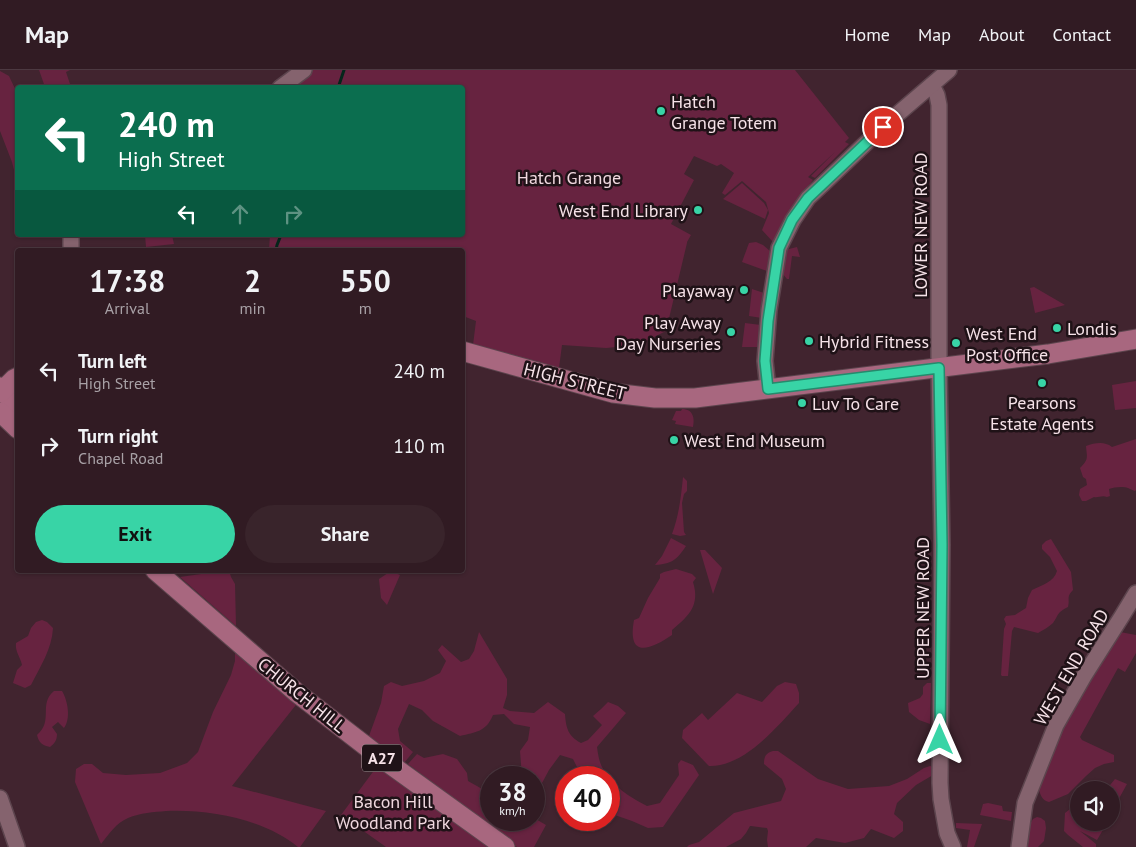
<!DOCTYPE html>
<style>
:root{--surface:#311b23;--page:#39242b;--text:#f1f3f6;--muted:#a8a1a6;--line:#4c3941;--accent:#38d4a6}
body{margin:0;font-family:"PT Sans",sans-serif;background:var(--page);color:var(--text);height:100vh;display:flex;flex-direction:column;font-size:19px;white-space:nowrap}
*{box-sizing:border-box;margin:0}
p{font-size:16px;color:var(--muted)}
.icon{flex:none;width:28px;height:28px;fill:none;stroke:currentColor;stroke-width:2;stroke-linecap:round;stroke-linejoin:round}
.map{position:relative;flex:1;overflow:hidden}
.sheet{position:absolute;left:15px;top:178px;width:450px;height:325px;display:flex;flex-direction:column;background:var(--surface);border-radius:5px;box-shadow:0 1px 4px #0004,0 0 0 1px var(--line)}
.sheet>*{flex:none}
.hud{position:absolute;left:15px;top:15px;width:450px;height:152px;border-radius:5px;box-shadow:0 1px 4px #0004,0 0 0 1px var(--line);background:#0b6e4f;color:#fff;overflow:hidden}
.controls{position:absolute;left:1070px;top:711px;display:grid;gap:10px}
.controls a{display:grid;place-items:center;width:50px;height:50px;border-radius:50%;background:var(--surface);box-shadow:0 1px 4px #0004,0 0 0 1px var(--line);font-size:25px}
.speed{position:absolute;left:480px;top:696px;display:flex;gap:10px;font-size:25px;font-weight:700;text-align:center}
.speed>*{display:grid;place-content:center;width:65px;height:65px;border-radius:50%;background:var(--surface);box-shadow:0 1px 4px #0004,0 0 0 1px var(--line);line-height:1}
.speed small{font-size:12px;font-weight:400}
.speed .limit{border:8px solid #d22;background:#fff;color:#111}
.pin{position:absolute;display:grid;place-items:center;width:42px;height:42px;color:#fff;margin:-21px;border:2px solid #fff;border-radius:50%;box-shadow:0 1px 5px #0007}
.me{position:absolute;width:55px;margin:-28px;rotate:0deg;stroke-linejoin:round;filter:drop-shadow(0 0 4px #0008)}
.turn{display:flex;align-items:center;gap:18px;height:105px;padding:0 20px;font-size:22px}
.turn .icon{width:65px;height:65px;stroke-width:2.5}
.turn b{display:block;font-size:35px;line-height:42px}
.lanes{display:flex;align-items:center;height:48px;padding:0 20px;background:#0003;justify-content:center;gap:25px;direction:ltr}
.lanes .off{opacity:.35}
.eta{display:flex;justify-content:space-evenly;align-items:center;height:85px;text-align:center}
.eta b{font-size:30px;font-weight:700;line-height:35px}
.action{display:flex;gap:10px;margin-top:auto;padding:10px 20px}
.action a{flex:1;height:58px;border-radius:30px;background:var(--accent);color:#111;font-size:20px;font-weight:700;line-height:58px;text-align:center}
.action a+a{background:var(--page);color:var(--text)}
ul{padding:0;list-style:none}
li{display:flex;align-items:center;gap:15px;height:75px;padding:0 20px}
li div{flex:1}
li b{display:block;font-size:19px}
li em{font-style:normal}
header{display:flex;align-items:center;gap:30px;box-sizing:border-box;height:70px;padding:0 25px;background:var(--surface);border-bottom:1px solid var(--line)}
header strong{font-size:24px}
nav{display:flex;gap:28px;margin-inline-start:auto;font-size:18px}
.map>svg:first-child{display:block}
.green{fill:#672340}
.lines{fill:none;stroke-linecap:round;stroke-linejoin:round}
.stream{stroke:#05261b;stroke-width:3}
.minor-casing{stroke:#5c444d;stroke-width:18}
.major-casing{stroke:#5c444d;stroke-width:21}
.minor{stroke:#85636e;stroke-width:15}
.major{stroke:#a8677f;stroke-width:19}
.route-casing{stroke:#248a6c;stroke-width:12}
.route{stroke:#38d4a6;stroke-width:9}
.poi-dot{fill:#38d4a6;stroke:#1f1217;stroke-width:2}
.labels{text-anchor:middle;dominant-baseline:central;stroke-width:5;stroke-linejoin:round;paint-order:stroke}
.shield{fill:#1f1217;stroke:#b6a4a9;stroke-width:1}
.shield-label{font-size:16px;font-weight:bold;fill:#f6e2e8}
.poi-label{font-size:18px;fill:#f6e2e8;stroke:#1f1217;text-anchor:start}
.park-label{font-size:18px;fill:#f0d8df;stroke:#1f1217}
.street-label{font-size:18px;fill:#f6e2e8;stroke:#1f1217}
</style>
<header>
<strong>Map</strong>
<nav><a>Home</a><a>Map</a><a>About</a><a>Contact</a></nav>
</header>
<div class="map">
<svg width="1136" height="777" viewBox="0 0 1136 777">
<rect width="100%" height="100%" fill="#41242f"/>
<!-- green -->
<g class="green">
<polygon points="39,0 70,0 66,2 71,17 45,17"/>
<path d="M312,0H795L849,68L845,72L849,74L815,108L811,106L835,82L808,107L813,110C797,129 786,148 775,170L773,172L762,160L769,143L766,132L742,111L725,125L722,123L734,103L721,94L717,96L694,86L684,104L694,110L671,154L691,165L687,172V173L666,261L638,275L606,278L562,275L559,298L473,275L476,251L463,246L462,180H269L270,165H462V18L286,17Z"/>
<polygon points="0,1 9,6 17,23 17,112 12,92 0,61"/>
<polygon points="742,113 764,133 768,140 765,149 723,129"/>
<polygon points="145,165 172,165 174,174 146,177"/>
<polygon points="756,172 763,175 770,181 767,201 742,192 749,173"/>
<polygon points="797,177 800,187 792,186 789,209 787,209 782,203 785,180"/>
<polygon points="1034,217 1065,235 1035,243 1030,218"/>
<polygon points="752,219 764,223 762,248 749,246"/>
<polygon points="745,253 761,255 758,277 742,277"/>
<polygon points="1136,311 1136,338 1115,340 1112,315"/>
<path d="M682,339C693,339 695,348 693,357L675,354L676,351L672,350L676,341H681Z"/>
<path d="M1136,369V420L1135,421C1132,420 1130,419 1128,418C1123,416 1114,417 1109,419L1110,426L1107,427C1102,425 1098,428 1094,427L1086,431H1082L1079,425L1080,419L1087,415L1086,409L1083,407L1080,398C1089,389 1087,388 1086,376C1095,373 1104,371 1112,377Z"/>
<path d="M683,407L687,411V421L684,424L682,433L684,462L686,465L680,466L672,464C679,445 681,427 683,407Z"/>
<path d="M671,468L686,476C677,490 671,494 655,495L662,486Z"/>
<path d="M1051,469L1071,502L1073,520C1066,527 1070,529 1068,537C1056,543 1059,545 1053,553C1049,557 1043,560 1038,563L1014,557L1012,561L1008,606H1002L1001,605L1004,559L1006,554L1004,549L1006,546L1015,545L1026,538L1028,528L1032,520C1042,515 1054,512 1057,501L1050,487L1042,479V475L1046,471Z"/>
<polygon points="700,480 705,480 722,498 713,524"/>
<path d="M676,499L692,504L696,508L693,512C700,535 690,545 672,560V565C650,580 627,589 634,550L639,548L648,528L660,508V504L664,502Z"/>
<polygon points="229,500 231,507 235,514 236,556 180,507"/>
<polygon points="391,501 400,505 387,535 381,528 379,509"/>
<path d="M42,550L47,552L53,558C52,579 40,597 31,615L25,618L13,613L17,600L22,595C20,586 15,582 16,573L28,566L31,558L36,552Z"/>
<path d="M479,562L507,609V625L503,638L510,641L534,643L548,632L565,644C566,658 568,666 581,673L588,670L602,655L593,646L601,639L608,632L618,636L626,643L597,677C598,684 599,691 602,697C611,716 630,727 647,736L660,733L679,705L678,694L681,690L693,695L699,705L663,757L648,758L632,751L609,743V708L582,707L573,689L560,685L549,700L534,728V708L522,707L520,681L528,670L530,657L514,654L504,644L493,645C486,662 476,662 460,666L433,651L422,640L409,634L398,659L400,671L413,682L404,693L369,666L381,633L384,616L391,612L402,616L424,611L440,603L446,591L438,580L442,575L461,592L469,589L474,581Z"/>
<path d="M1120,562L1136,565V583L1125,602L1118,598L1080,667L1082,670L1114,685V692L1104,694L1095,698L1086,706L1068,724L1049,732C1042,730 1041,726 1039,720L1061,656Z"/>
<path d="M235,583L299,631L232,716L326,741L300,777H298C264,749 209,739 166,741C154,742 140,743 128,748C116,753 109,764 101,774L75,712L76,699L84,694H92L103,703L126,705L160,703L187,693L198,682L213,642L231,605L235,591Z"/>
<path d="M785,612L796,614L799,623V633C777,657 744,697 709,696L706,693L682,668L683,660L702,643L708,650L737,623L762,632L777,616Z"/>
<polygon points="927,613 931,613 930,654 919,650 909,642 908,633 920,628 923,624 923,617"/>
<path d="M54,621H62C68,631 71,649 64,658L58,652L52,657L57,664C57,670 55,673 50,677C42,675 39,673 37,665C54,651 38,634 54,621Z"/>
<path d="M773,681H778L818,709L848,719L889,716L907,709L924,698L930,696L933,697V705L916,715L897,733L894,744L903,752V761L894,768L871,759L864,768L845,773L816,768L806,777H768L767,770L768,761L767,758L751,756H750L746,763L741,769L726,777H687L689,775L699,772L734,743L781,731L786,719L782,709L764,694C764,686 766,683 773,681Z"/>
<polygon points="417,684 424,688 443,684 457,689 467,703 468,711 491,724 491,750 534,750 534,748 546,755 534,777 517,777 408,694"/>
<polygon points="381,691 493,777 386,777 341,745"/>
<polygon points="1115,709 1127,714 1111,743 1111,720 1106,720"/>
<polygon points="1079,732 1079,752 1107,753 1097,770 1080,761 1096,774 1096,777 1083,777 1068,765 1064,761 1065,743"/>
<polygon points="988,733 1002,736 1003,741 1012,742 1011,751 980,745 983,734"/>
<polygon points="1037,747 1041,748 1045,751 1046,758 1044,771 1038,777 1025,777 1030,754 1033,749"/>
<polygon points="956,753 982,754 974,777 967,777 970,760 956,758"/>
</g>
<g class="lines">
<!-- stream -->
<g class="stream">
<polyline points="338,18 344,0"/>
<polyline points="276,180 277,175 281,165"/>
</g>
<!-- minor casing -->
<g class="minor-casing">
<g id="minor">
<polyline points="932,15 937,25 939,35 939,297 942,475 940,713 941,729 947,763 953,777"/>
<polyline points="280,18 304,0"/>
<polyline points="71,180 71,165"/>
<polyline points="768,319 765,291 769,240 779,178 793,150 808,128 823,114 886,54 949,0"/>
<polyline points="0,728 17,777"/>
<polyline points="1019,777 1025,733 1056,655 1084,606 1122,546 1136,523"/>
</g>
</g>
<!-- major casing -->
<g class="major-casing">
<g id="major">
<polyline points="462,281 613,323 655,328 695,328 1048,284 1136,269"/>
<polyline points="0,317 18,338"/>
<polyline points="0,323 14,309 18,307"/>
<polyline points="0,342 18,359"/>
<polyline points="155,500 297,623 380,687 505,777"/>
</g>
</g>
<!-- minor -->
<use href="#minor" class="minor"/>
<!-- major -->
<use href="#major" class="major"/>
</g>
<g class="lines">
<!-- route casing -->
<g class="route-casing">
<polyline id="route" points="883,57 808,128 792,150 779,178 778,185 768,251 767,265 765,291 768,319 939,298 942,475 940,670"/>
</g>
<!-- route -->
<use href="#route" class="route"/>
</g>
<!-- markers -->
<g class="poi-dot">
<circle cx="661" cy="41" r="5"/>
<circle cx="698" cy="140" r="5"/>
<circle cx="744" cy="220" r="5"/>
<circle cx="1057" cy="258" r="5"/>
<circle cx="731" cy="262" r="5"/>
<circle cx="809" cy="271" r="5"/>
<circle cx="956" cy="273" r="5"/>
<circle cx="1042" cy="313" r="5"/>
<circle cx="802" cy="333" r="5"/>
<circle cx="674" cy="370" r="5"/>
</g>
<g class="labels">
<!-- shield labels -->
<rect class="shield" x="362" y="674.5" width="40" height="27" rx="4"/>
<g class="shield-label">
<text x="382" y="688">A27</text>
</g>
<!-- poi labels -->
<g class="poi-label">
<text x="671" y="31">Hatch<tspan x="671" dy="21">Grange Totem</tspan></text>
<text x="688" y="140" text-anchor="end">West End Library</text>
<text x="734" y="220" text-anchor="end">Playaway</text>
<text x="721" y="252" text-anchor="end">Play Away<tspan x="721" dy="21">Day Nurseries</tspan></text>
<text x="1067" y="258">Londis</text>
<text x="966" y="263">West End<tspan x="966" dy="21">Post Office</tspan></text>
<text x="819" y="271">Hybrid Fitness</text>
<text x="1042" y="332" text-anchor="middle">Pearsons<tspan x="1042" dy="21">Estate Agents</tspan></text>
<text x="812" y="333">Luv To Care</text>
<text x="684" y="370">West End Museum</text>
</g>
<!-- park labels -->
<g class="park-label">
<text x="569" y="107">Hatch Grange</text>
<text x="393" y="731">Bacon Hill<tspan x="393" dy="21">Woodland Park</tspan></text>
</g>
<!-- street labels -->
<g class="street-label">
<text transform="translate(920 155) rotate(-90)">LOWER NEW ROAD</text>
<text transform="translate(575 311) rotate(14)">HIGH STREET</text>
<text transform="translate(922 538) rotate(-90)">UPPER NEW ROAD</text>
<text transform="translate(1071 597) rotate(-60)">WEST END ROAD</text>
<text transform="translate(302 625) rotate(39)">CHURCH HILL</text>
</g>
</g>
</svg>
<div class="controls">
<a><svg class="icon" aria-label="sound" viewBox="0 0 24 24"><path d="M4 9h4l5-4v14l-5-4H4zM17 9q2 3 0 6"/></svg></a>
</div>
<div class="speed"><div>38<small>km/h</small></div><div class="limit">40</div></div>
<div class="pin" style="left:883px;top:57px;background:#d93025"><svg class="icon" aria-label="arrive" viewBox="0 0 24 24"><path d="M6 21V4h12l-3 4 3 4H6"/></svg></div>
<svg class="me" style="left:940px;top:670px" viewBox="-20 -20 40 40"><path d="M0-17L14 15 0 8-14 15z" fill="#38d4a6" stroke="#fff" stroke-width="4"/></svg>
<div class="hud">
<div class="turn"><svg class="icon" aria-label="left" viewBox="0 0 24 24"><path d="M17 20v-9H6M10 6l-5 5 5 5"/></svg><div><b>240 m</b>High Street</div></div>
<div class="lanes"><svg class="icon" aria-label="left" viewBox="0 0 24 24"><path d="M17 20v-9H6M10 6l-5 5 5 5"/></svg><svg class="icon off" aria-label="ahead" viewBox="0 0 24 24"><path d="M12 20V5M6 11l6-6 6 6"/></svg><svg class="icon off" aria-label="right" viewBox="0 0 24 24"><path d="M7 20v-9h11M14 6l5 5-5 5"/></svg></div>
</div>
<section class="sheet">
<div class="eta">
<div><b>17:38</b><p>Arrival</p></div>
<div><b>2</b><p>min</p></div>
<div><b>550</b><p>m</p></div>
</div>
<ul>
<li><svg class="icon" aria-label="left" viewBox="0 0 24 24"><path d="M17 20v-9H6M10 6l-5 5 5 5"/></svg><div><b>Turn left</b><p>High Street</p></div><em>240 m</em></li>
<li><svg class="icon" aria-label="right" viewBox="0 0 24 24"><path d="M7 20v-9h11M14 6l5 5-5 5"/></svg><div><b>Turn right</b><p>Chapel Road</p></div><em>110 m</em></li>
</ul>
<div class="action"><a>Exit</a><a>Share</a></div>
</section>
</div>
